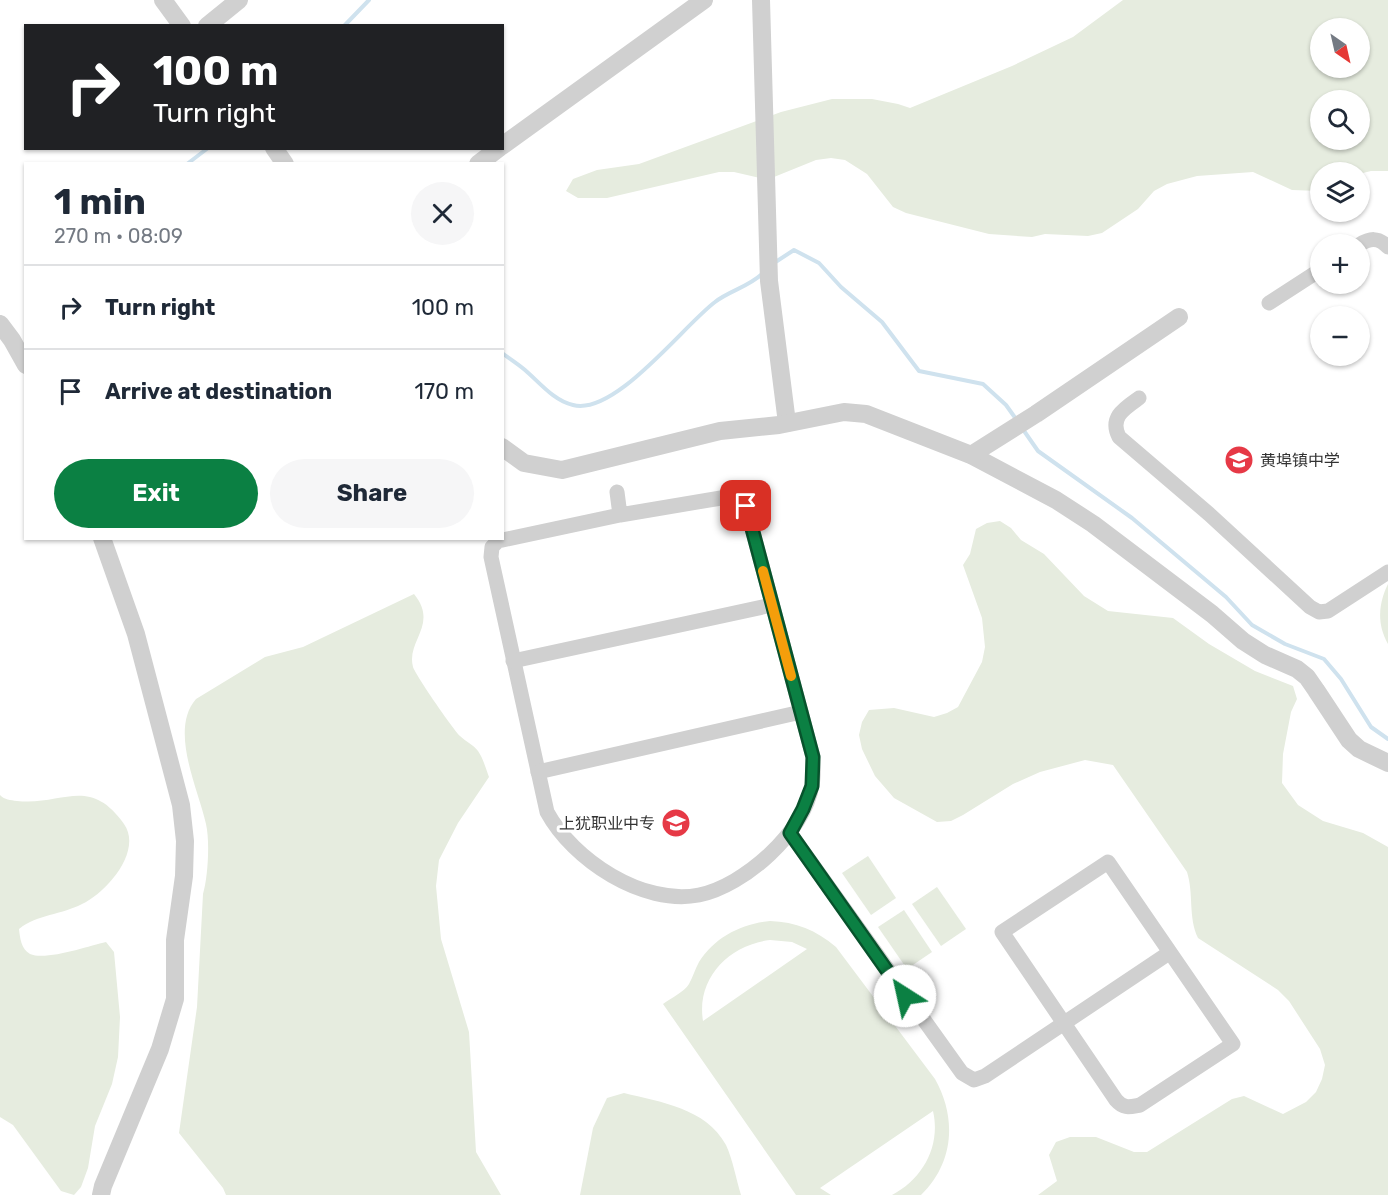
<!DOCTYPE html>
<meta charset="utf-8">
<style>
:root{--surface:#fff;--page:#f6f6f7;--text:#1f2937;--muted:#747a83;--line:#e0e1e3;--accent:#0b8043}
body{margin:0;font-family:Rubik,"Noto Sans SC",sans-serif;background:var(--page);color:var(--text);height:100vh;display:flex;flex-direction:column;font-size:22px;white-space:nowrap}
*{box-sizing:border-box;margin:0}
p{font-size:20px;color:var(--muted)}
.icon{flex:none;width:33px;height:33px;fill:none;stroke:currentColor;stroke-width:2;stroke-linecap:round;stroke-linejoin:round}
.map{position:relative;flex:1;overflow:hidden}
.side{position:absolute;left:24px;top:162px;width:480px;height:378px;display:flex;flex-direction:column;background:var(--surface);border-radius:0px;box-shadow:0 2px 4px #0004}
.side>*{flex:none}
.guide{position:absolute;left:24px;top:24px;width:480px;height:126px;border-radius:0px;box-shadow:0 2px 4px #0004;background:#202124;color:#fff;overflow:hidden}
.needle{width:39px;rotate:146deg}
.tools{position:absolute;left:1310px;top:18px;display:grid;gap:12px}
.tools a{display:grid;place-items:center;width:60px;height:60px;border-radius:50%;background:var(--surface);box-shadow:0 2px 4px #0004;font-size:30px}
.pin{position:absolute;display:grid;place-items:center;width:51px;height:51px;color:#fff;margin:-26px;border-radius:12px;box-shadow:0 3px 9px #0006}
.me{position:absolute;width:66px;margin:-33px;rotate:325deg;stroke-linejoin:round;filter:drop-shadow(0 0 4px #0008)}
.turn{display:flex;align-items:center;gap:21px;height:126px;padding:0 30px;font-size:27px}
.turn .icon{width:78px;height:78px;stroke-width:2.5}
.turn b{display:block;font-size:42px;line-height:51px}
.round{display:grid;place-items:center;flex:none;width:63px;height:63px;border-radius:32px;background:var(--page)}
.head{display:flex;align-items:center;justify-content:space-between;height:102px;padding:0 30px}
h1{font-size:36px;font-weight:700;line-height:45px}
.cta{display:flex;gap:12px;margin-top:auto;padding:12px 30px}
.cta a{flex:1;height:69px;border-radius:36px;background:var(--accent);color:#fff;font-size:24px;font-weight:700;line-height:69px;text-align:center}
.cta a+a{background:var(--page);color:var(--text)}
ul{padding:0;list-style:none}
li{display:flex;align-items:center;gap:18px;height:84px;padding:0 30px;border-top:2px solid var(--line)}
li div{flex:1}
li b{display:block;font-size:22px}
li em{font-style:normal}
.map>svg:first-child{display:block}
.green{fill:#e6ecdf;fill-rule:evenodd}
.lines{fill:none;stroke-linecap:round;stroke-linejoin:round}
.stream{stroke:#cfe2ee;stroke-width:4}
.minor{stroke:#d0d0d0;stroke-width:15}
.tertiary{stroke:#d0d0d0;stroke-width:18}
.route-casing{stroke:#07532c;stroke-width:15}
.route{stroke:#0b8043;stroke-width:10}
.slow{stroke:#f59e0b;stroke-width:10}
.labels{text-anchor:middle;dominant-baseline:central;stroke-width:6;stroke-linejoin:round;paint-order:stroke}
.poi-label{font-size:16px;fill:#333;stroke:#fff;text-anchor:start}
</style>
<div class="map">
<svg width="1388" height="1195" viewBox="0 0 1388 1195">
<rect width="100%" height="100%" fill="#fff"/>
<!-- green -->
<g class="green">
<path d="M1123,0H1388V171H1371L1359,174V172H1320L1319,191L1292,190L1253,172L1197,176L1167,184L1154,191L1138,209L1102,233L1088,236L1045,234L1032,237L989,234L906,213L893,207L867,174L845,160L831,158L816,160L774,177L760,178L734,172H719L607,198H578L566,191L573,179L597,170L639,164L781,112L832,99H872L898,104L910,108L1012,66L1073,37ZM1320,28H1359V68H1320ZM1320,100H1359V140H1320Z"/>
<path d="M1000,521L1011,528L1021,540L1044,554L1084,596L1108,611L1173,618L1209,644L1255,671L1293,686L1297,699L1291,712L1283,754L1282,783L1298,805L1323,821L1363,833L1388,847V1195H1038L1057,1181L1049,1155L1056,1142L1070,1137H1096L1134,1152H1147L1232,1099L1244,1096L1283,1114L1306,1102L1316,1092L1322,1079L1325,1065L1320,1049L1289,1001L1278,990L1198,938C1188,917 1194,894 1187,872L1113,765L1085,760L1040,772L1013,784L963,815L951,821L937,822L894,798L875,776L862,749L859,735L862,722L869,710L894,708L934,717L947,713L958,707L982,662L985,647L982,618L963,565L970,554L976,529L987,523Z"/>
<path d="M1388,584V644C1377,625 1378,604 1388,584Z"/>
<path d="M414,594C439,625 406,640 413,667C416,676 453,729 460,736C466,742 474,745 478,751C483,758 486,769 489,777L458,823L439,860L436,886L441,939L469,1032L476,1152L501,1195H226L223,1188L179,1133L197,1007L203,894C208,877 210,841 206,824C198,788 169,730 196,699L265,657L303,647Z"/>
<path d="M0,795C5,800 10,800 17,801C63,806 89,775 124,824C143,851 106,893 82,904C61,915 38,914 19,929C20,938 21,949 30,954C46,961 88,946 106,942L114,952L120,1017L118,1057L112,1084L95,1126L88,1168L81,1187L74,1195L61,1191L13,1125L0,1117Z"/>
<polygon points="868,856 896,898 871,915 842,873"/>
<polygon points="937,887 966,929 941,946 912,904"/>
<polygon points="904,910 932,952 907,969 878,927"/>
<path d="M770,921C796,922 816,930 836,947L935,1079C957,1118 954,1163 921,1195H892C923,1179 941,1146 933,1111L820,1188L831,1195H796L663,1004C671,998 684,992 689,984C693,977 695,969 699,962C715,937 741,924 770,921ZM770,940L792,942L807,949L703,1021C696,978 729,945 770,940Z"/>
<path d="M624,1093C660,1102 706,1108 726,1145C733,1160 736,1179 741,1195H580L593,1128L607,1098Z"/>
</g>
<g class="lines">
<!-- stream -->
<g class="stream">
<polyline points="344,26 369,0"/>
<polyline points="187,164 208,148"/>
<polyline points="774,263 794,250 819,263 841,287 882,322 919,371 983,384 1006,405 1016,419"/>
<path d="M502,353C510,359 518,364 525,370C539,382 554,401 573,405C615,416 683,326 715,302C729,291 748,287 762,274"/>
<polyline points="1022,428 1038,451 1132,518 1226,597 1252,625 1285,644 1324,659 1341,679 1371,727 1388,739"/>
</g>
<!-- minor -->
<g class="minor">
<path d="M1359,245C1370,238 1378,237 1388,247"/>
<polyline points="1269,303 1320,270"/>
<path d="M1139,398C1125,408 1109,417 1119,437L1209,514L1310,607L1319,612L1328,611L1388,572"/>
<path d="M617,492L620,515L498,541L492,547L491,557L547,812C573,860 643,906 699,895C744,886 805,832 812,785C814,776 813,766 813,757L746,506L737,501L721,498L620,515"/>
<polyline points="513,661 772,605"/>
<polyline points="538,772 801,712"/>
<polyline points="790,833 962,1073 974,1080 985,1076 1169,953"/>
<path d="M1108,862L1233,1044L1140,1105C1129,1107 1124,1109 1116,1100L1002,932Z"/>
</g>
<!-- tertiary -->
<g class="tertiary">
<polyline points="163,0 182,26"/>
<polyline points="761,0 769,281 787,423"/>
<polyline points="207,26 239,0"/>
<polyline points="502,146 704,0"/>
<polyline points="274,148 285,164"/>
<polyline points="478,164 499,148"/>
<polyline points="0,324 12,340 26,365"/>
<polyline points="502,447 524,463 562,470 720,431 779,425 844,412 866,414 971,455 1056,500 1093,524 1212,614 1243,641 1265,655 1297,669 1307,677 1316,690 1349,740 1359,749 1388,763"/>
<polyline points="971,455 1036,414 1179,317"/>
<polyline points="101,1195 103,1186 160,1049 175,999 175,940 184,876 185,841 181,805 136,634 102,538"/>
</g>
</g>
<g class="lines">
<!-- route casing -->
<g class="route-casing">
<polyline id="route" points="746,506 813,757 812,786 803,809 790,833 905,996"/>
</g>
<!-- route -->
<use href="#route" class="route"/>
<!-- slow -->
<polyline class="slow" points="763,571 791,676"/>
</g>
<!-- icons -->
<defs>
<g id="school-disc" transform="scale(1.5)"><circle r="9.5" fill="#e63946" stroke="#fff"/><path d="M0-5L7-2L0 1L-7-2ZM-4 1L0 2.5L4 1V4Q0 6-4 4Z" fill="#fff"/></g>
</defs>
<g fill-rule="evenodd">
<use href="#school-disc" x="1239" y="460"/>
<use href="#school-disc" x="676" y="823"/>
</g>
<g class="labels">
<!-- poi labels -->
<g class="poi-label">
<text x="1260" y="460">黄埠镇中学</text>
<text x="655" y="823" text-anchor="end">上犹职业中专</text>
</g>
</g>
</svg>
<div class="tools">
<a><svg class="needle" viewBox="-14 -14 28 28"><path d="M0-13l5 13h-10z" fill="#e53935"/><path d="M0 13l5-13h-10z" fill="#747a83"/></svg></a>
<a><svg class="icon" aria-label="search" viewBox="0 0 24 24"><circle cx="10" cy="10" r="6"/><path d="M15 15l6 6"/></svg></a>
<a><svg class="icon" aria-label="layers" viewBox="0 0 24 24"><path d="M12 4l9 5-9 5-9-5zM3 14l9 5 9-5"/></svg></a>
<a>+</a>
<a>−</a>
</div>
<div class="pin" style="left:746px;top:506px;background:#d93025"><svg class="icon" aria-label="arrive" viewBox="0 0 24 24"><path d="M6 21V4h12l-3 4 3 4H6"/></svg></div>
<svg class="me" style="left:905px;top:996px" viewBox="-20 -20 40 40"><circle r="19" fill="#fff"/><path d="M0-13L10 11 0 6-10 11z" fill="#0b8043"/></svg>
<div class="guide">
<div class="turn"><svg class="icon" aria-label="right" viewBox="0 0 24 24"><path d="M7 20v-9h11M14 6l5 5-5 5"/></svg><div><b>100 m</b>Turn right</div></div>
</div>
<section class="side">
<div class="head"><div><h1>1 min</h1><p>270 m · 08:09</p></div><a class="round"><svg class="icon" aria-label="close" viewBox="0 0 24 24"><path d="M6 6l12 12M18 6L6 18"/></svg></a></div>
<ul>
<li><svg class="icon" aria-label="right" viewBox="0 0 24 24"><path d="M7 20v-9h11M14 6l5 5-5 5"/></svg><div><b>Turn right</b></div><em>100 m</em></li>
<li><svg class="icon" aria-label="arrive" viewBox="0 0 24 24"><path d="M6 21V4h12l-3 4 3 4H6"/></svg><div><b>Arrive at destination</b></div><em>170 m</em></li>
</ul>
<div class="cta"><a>Exit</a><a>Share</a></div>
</section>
</div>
